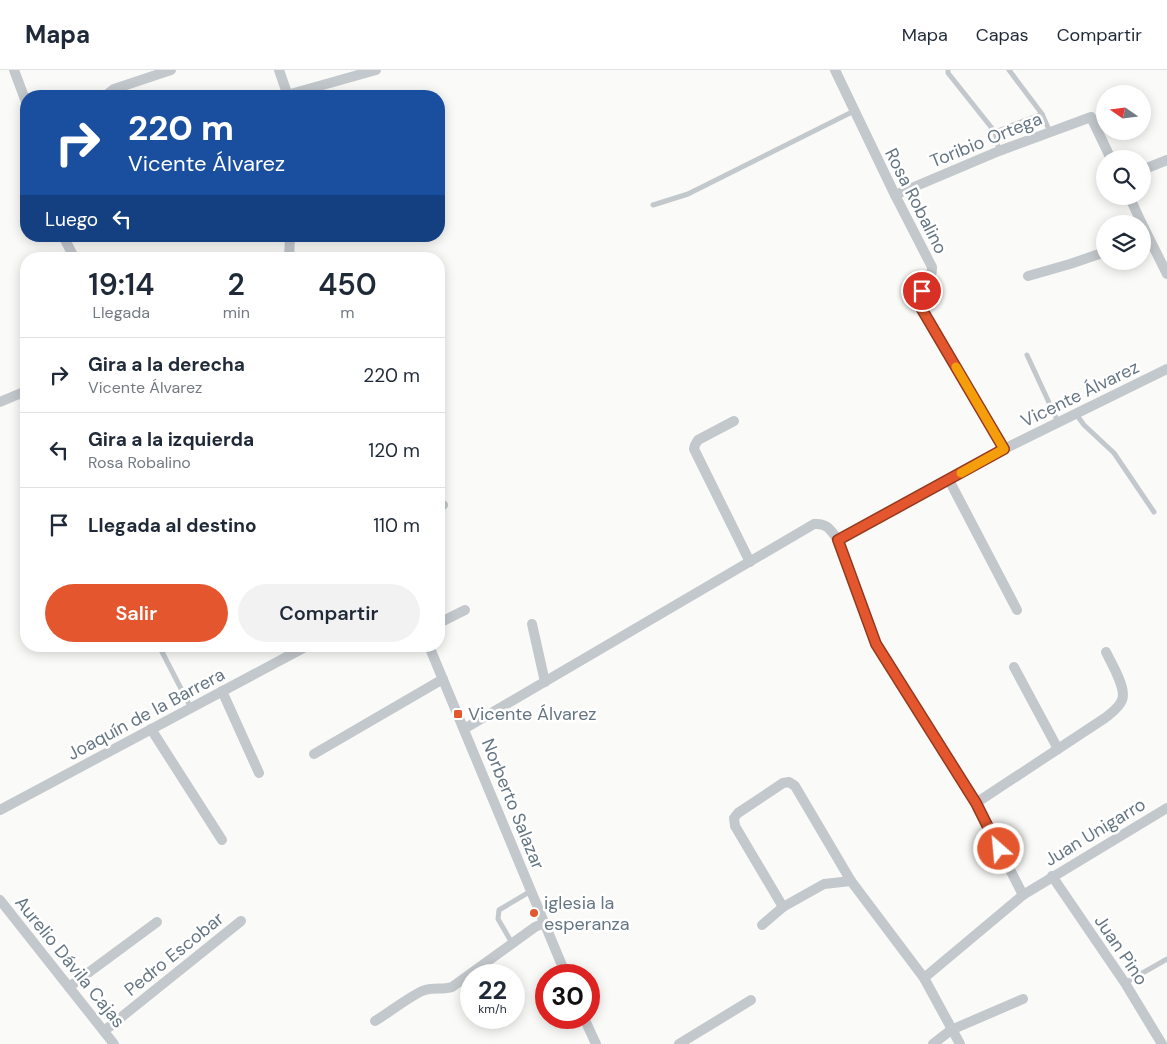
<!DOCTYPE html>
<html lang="es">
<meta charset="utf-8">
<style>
:root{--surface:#fff;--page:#f2f2f3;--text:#1f2937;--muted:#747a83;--line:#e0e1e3;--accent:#e4572e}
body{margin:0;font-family:"DM Sans",sans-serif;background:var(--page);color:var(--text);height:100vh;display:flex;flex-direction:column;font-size:19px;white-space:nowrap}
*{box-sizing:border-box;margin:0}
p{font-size:16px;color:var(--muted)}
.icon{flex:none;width:28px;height:28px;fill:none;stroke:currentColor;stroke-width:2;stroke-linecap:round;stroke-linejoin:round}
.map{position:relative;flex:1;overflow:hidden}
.drawer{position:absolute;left:20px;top:182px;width:425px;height:400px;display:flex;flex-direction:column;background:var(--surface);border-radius:20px;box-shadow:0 2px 12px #0003}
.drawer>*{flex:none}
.banner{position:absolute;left:20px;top:20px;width:425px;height:152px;border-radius:20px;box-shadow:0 2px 12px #0003;background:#1a4fa0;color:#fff;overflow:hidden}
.needle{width:32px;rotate:284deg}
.fabs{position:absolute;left:1096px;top:15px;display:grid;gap:10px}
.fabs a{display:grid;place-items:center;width:55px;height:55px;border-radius:50%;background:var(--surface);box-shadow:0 2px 12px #0003;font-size:25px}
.speed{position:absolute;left:460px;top:894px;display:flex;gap:10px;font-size:25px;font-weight:700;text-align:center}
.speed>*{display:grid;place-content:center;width:65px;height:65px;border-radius:50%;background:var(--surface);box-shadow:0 2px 12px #0003;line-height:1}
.speed small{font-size:12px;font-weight:400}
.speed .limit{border:8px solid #d22;background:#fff;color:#111}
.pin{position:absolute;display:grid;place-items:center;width:42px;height:42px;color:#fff;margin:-21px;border:2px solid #fff;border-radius:50%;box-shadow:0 1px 5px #0007}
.me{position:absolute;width:55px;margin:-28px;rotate:333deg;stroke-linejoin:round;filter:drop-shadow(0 0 4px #0008)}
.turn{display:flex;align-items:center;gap:18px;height:105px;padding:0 25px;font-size:22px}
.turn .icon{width:65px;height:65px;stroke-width:2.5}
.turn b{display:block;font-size:35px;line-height:42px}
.then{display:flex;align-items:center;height:48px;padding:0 25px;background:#0003;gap:10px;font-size:19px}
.eta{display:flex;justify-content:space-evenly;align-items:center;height:85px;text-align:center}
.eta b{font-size:30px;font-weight:600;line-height:35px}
.cta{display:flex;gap:10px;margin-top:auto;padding:10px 25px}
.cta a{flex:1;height:58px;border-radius:30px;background:var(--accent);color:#fff;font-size:20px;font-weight:600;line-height:58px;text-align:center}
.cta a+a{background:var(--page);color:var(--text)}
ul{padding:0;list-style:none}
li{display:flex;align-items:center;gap:15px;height:75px;padding:0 25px;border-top:1px solid var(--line)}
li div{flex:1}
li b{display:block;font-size:19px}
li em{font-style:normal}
header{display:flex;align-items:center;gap:30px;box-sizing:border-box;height:70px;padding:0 25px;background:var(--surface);border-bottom:1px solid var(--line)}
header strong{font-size:24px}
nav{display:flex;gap:28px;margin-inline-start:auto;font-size:18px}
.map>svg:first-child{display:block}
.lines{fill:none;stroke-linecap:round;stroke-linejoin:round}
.service{stroke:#c3c8cc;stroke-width:5}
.minor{stroke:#c3c8cc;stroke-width:10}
.route-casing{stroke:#94391e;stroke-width:12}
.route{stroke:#e4572e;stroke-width:9}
.slow{stroke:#f59e0b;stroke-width:9}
.poi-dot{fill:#e4572e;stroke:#fff;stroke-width:2}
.labels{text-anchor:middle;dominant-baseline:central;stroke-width:5;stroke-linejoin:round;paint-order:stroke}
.street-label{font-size:18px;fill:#657683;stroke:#fff}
.poi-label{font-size:18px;fill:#657683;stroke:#fff;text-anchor:start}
</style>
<header>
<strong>Mapa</strong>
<nav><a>Mapa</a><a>Capas</a><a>Compartir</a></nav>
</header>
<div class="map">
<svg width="1167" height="974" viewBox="0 0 1167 974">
<rect width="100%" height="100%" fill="#fafaf8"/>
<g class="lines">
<!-- service -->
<g class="service">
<polyline points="948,0 948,3 995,62"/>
<polyline points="1009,0 1042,44"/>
<polyline points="999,81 995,62 1042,44 1050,62"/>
<polyline points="653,135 688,124 854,41"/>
<polyline points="1027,285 1058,352"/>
<polyline points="1076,344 1084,355 1114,383 1154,442"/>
<polyline points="159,576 191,638"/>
<polyline points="512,873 498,849 499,840 531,821"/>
<polyline points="1125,913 1167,889"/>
</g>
<!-- minor -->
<g class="minor">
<polyline points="14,0 26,32"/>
<polyline points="279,0 288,26"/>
<path d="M835,0L895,125L932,197C933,211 919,221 920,236L1004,379"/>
<polyline points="287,25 376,0"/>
<polyline points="107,26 109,23 114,19 171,0"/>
<polyline points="1142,100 1167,90"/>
<polyline points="895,125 999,81 1091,47 1111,89"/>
<polyline points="1129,126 1142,154"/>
<polyline points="1142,154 1167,204"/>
<polyline points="63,166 75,189"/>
<polyline points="289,189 290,166"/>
<polyline points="1028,206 1070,194 1105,182"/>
<polyline points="0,332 26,321"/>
<polyline points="734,351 698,370 695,375 694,379 750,492"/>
<polyline points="949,410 1017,540"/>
<polyline points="439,437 443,435"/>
<polyline points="838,470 1004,379 1167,299"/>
<polyline points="439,553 465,540"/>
<polyline points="532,554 545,612"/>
<polyline points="429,576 566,905"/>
<polyline points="1014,597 1058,679"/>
<polyline points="222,621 259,703"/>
<polyline points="151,659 222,770"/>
<path d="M464,659L814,454C827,453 830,459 838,470L876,574L976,733L1023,825"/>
<polyline points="314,684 443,609"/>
<path d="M976,733L1105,648C1111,643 1119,638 1122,630C1127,618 1111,593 1106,582"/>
<polyline points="0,740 307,576"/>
<polyline points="1052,806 1125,913 1162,974"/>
<polyline points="0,830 114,974"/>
<polyline points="783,837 735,756 734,748 738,743 783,713 789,712 795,716 851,811 924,908 960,974"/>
<polyline points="762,855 783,837 824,814 851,811"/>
<polyline points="924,908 1023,825 1167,738"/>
<polyline points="69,917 157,852"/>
<polyline points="584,948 596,974"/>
<path d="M375,951C387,944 414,923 425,920C435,917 443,920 452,917L535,857L544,853"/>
<polyline points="104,961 241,851"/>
<polyline points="679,974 751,930"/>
<polyline points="933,974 951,960 1023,929"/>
</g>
</g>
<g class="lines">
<!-- route casing -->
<g class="route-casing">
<polyline id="route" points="922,221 920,230 920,236 1004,379 838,470 876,574 976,733 999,779"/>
</g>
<!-- route -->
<use href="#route" class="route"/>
<!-- slow -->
<polyline class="slow" points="956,297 1004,379 961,403"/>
</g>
<!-- markers -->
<g class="poi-dot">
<rect x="453" y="639" width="10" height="10" rx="2.5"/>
<circle cx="534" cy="843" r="5"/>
</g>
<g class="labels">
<!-- street labels -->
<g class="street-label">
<text transform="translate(986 70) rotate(-22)">Toribio Ortega</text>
<text transform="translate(916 131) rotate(63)">Rosa Robalino</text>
<text transform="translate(1080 324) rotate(-26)">Vicente Álvarez</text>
<text transform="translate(146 644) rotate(-28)">Joaquín de la Barrera</text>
<text transform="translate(513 734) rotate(68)">Norberto Salazar</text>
<text transform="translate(1095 762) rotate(-31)">Juan Unigarro</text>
<text transform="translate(1121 880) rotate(56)">Juan Pino</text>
<text transform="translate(174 884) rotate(-39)">Pedro Escobar</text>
<text transform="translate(70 892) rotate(51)">Aurelio Dávila Cajas</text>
</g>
<!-- poi labels -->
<g class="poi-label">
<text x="468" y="644">Vicente Álvarez</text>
<text x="544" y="833">iglesia la<tspan x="544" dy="21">esperanza</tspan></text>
</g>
</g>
</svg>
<div class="fabs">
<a><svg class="needle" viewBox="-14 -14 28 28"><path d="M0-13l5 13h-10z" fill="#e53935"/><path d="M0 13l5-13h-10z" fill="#747a83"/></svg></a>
<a><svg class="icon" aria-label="search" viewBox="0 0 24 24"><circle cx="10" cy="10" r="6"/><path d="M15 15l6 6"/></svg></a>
<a><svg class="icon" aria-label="layers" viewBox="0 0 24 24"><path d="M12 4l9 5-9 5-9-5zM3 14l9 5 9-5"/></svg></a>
</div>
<div class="speed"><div>22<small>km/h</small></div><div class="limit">30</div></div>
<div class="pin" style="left:922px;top:221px;background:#d93025"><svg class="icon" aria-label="arrive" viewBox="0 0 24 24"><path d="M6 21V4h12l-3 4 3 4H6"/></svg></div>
<svg class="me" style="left:999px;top:779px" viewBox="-20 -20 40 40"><circle r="17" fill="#e4572e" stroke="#fff" stroke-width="3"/><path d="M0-11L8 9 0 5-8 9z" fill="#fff"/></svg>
<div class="banner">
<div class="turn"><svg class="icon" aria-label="right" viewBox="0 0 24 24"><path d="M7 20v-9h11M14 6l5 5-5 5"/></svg><div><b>220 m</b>Vicente Álvarez</div></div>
<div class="then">Luego<svg class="icon" aria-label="left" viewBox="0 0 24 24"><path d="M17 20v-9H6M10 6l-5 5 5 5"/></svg></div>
</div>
<section class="drawer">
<div class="eta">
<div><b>19:14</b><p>Llegada</p></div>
<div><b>2</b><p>min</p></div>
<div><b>450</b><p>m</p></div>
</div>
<ul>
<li><svg class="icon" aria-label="right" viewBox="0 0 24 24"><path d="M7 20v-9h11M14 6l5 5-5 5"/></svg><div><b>Gira a la derecha</b><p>Vicente Álvarez</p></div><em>220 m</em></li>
<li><svg class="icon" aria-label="left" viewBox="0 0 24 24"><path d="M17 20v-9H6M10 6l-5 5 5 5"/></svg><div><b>Gira a la izquierda</b><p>Rosa Robalino</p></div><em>120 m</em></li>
<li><svg class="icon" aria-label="arrive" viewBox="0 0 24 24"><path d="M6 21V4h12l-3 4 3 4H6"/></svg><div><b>Llegada al destino</b></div><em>110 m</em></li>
</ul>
<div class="cta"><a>Salir</a><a>Compartir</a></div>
</section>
</div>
